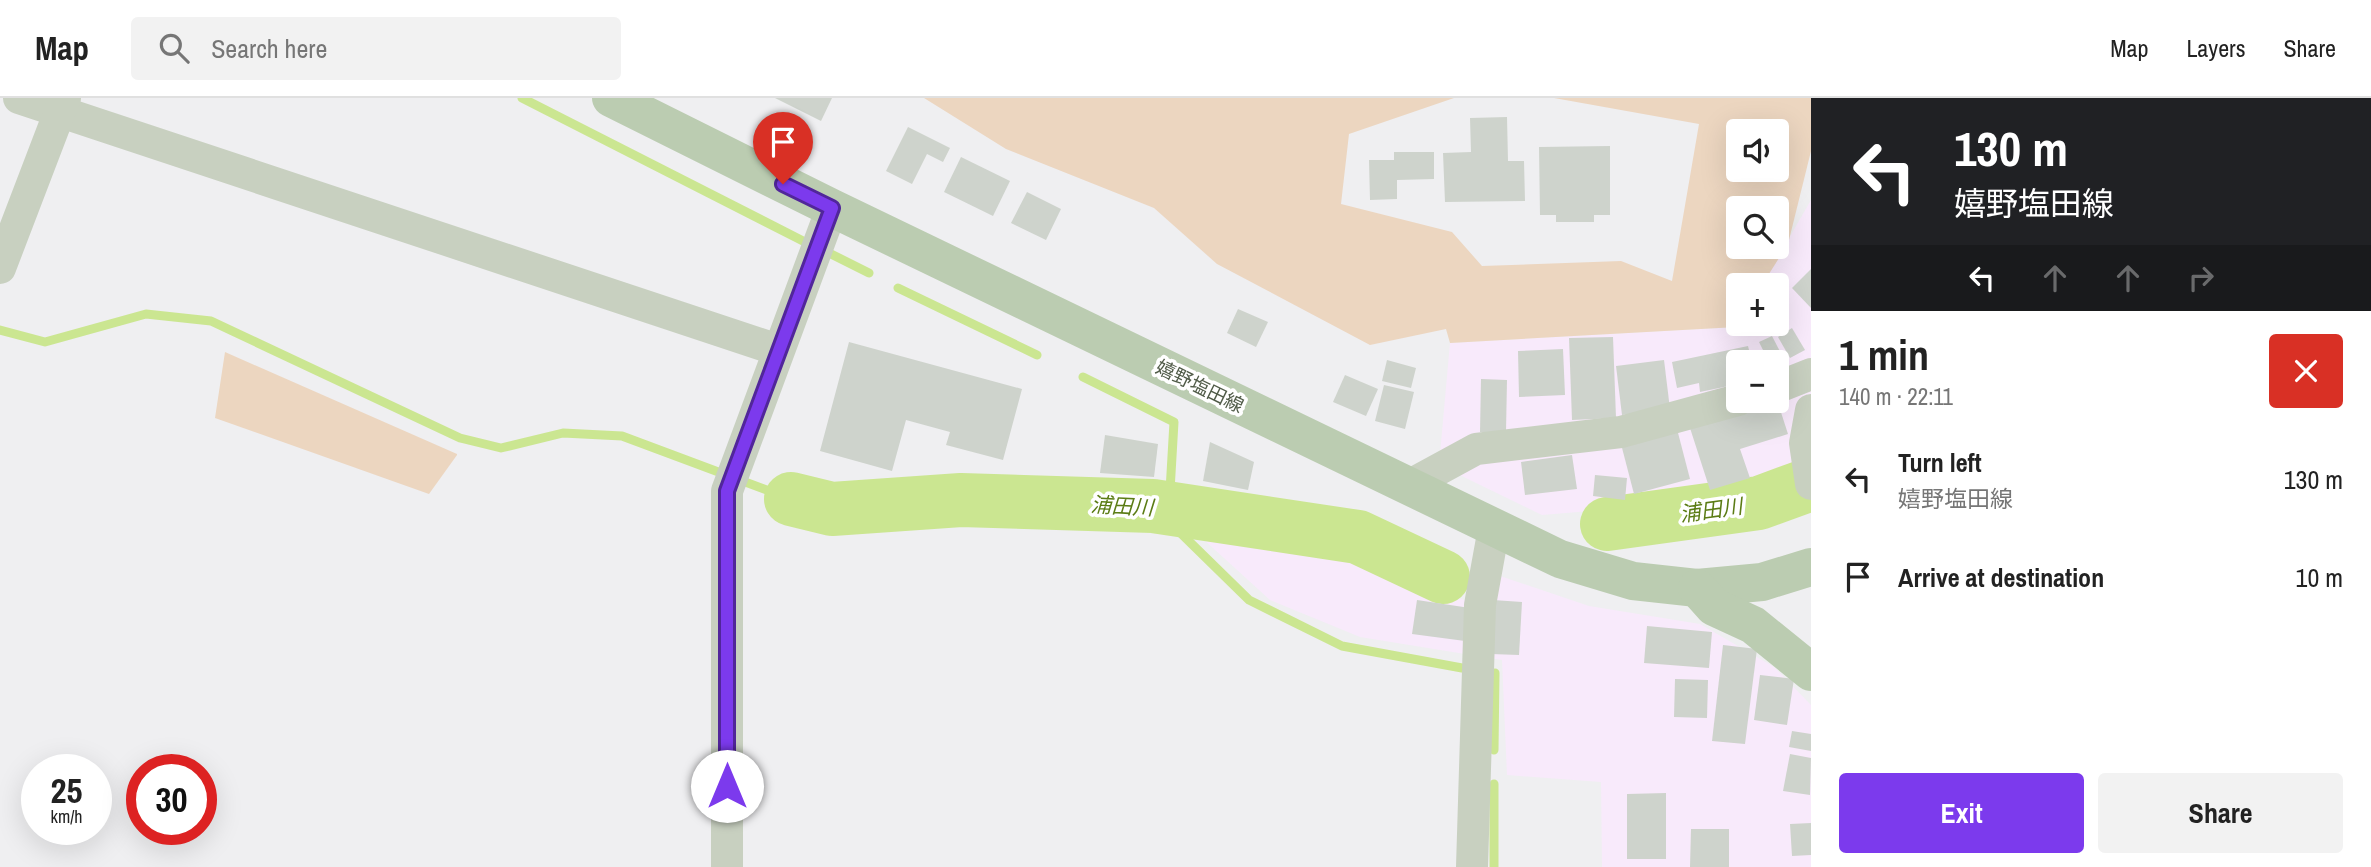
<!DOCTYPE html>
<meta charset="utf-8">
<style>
:root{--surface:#fff;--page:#f2f2f2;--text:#222;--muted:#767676;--line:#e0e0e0;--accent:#7c3aed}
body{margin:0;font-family:"Archivo Narrow","Noto Sans JP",sans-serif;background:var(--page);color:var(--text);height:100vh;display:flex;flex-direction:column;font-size:26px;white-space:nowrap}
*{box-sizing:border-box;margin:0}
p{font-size:23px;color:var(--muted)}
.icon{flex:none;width:38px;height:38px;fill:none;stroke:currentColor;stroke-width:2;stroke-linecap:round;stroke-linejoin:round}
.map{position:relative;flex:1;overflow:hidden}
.side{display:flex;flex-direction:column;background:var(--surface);width:560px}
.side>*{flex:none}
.guide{background:#202124;color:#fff;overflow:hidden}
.buttons{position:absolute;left:1726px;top:21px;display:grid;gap:14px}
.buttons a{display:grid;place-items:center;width:63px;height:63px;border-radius:7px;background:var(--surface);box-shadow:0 7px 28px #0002;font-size:35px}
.speed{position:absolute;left:21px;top:656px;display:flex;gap:14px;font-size:35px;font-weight:700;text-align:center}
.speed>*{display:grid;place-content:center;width:91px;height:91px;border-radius:50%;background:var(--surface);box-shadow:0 7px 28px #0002;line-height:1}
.speed small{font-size:18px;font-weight:400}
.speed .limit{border:10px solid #d22;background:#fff;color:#111}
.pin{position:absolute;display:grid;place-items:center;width:60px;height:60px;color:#fff;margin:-72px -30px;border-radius:50% 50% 50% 0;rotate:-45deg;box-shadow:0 0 7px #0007}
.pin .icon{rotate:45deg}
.me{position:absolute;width:77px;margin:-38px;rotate:0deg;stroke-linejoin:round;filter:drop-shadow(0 0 5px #0008)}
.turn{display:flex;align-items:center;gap:24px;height:147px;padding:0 28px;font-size:32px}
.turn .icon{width:91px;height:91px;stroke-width:2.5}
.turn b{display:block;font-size:49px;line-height:60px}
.lanes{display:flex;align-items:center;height:66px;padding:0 28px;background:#0003;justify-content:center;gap:35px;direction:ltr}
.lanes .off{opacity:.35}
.round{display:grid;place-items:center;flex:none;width:74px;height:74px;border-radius:7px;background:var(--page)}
.summary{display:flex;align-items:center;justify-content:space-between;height:119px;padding:0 28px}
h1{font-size:42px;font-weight:700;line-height:52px}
.primary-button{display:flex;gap:14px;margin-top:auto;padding:14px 28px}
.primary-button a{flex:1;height:80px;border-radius:7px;background:var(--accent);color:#fff;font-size:28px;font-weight:700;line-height:80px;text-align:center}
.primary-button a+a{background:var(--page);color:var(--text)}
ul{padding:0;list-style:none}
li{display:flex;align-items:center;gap:21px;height:98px;padding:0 28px}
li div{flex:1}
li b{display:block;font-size:26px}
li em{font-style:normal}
header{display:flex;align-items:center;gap:42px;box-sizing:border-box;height:98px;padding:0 35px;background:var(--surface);border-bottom:2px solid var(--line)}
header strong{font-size:33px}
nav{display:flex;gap:38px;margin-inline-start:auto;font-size:24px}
.search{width:490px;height:63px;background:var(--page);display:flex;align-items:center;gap:18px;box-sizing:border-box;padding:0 24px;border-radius:7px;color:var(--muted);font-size:26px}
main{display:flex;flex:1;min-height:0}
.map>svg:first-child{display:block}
.commercial{fill:#f8eafb;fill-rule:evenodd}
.green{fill:#ecd6c0;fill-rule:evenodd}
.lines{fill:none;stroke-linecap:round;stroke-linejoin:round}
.stream{stroke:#cbe691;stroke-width:9}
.river{stroke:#cbe691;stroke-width:54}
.building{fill:#ced3cc}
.minor{stroke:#c8d0c0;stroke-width:32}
.major{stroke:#bbccb1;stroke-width:38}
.route-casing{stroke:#51269a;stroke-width:18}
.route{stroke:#7c3aed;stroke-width:12}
.labels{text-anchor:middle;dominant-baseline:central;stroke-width:7;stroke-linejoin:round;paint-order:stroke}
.street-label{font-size:19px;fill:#505b48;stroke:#fff}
.water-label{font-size:21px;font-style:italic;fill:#5b7c15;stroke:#fff}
</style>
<header>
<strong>Map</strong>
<div class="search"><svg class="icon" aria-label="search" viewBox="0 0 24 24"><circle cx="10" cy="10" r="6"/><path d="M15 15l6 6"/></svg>Search here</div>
<nav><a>Map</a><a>Layers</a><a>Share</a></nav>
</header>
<main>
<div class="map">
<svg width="1811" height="769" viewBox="0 0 1811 769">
<rect width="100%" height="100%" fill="#efeff1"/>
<!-- commercial -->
<g class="commercial">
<path d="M1811,102V374L1746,400L1542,417L1439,367L1450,245L1737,229L1739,226H1776V187H1762ZM1738,264H1776V303H1738Z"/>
<polygon points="1179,419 1293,433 1367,454 1436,496 1490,507 1500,478 1589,508 1700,526 1774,569 1811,607 1811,769 1602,769 1601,684 1507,677 1502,562 1360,539 1270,502"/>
</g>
<!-- green -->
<g class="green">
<path d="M924,0H1454L1349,36L1341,106L1452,134L1482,168L1621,163L1672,183L1699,26L1554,0H1811V53L1788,146L1762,187H1738L1739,226L1737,229L1450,245L1446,231L1370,247L1217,166L1154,110L1006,51ZM1738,33H1776V72H1738ZM1738,110H1776V149H1738Z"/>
<polygon points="225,254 457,356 457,357 429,396 215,320"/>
</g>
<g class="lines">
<!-- stream -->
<g class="stream">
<polyline points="522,0 803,143"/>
<polyline points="829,155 869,175"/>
<polyline points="898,190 1037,257"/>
<polyline points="0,232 45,244 146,216 211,223 460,340 501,350 563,335 622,338 791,401"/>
<polyline points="1083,279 1174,324 1169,410"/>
<polyline points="1153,408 1249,502 1342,548 1462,570"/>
<polyline points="1494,652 1495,575"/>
<polyline points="1494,769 1494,686"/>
</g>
<!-- river -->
<g class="river">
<polyline points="791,401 832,411 961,402 1153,408 1358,439 1443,479"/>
<polyline points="1607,426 1759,405 1811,386"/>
</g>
</g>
<!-- building -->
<g class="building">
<polygon points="775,0 832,0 821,23"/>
<polygon points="1507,19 1508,63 1524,63 1525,103 1445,104 1443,55 1471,54 1470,20"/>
<polygon points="908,29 950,50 943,64 927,56 912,86 886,73"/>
<polygon points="1610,48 1610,117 1594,117 1594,124 1556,124 1556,117 1540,117 1539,49"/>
<polygon points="1394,54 1434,54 1434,81 1397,82 1397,101 1370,102 1369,62 1394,62"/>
<polygon points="961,59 1010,83 993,118 944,94"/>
<polygon points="1027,94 1061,111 1046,142 1011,125"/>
<polygon points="1811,171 1811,210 1792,190"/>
<polygon points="1238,211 1268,224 1256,249 1227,235"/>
<polygon points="1792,230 1805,252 1790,260 1778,239"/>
<polygon points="1772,238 1786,265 1776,269 1776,264 1759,264 1757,260 1765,256 1759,244"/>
<polygon points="1613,239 1616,320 1572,322 1569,240"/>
<polygon points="849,244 1022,291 1003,362 946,347 950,334 906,322 892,373 820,353"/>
<polygon points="1748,248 1752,264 1738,264 1738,286 1700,294 1699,285 1677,290 1672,264"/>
<polygon points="1563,251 1565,297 1519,299 1518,253"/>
<polygon points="1387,262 1416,270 1411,290 1382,283"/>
<polygon points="1664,262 1670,311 1622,317 1616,268"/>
<polygon points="1345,277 1378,291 1366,318 1333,304"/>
<polygon points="1481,281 1507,282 1506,334 1480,334"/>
<polygon points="1384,287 1414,294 1405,331 1375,323"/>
<polygon points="1777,302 1788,336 1740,351 1750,380 1710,392 1690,330"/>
<polygon points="1677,331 1690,381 1634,396 1621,346"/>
<polygon points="1105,337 1158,346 1154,379 1100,375"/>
<polygon points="1210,344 1254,364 1248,392 1203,383"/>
<polygon points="1572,357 1577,391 1525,397 1521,364"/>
<polygon points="1595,377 1627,380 1625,402 1593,398"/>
<polygon points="1417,502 1470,510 1465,543 1412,536"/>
<polygon points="1493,502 1522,504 1519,557 1491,556"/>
<polygon points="1647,528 1712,534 1709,570 1644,565"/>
<polygon points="1723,547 1757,551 1745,646 1712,643"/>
<polygon points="1760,577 1794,581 1787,627 1754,622"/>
<polygon points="1675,581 1708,582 1707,620 1674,619"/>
<polygon points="1792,633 1811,636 1811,653 1789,649"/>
<polygon points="1790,656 1811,660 1810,697 1783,693"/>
<polygon points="1666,695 1666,761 1627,761 1627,696"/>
<polygon points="1811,725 1811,757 1792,758 1790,726"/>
<polygon points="1691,731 1729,731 1729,769 1690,769"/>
</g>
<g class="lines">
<!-- minor -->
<g class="minor">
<polyline points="19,0 778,252"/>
<polyline points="0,170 65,0"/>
<polyline points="1776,290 1811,276"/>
<polyline points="1811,312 1805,345 1811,386"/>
<polyline points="1408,388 1476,351 1621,334 1738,302"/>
<polyline points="727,769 727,393 832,110"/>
<polyline points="1472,769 1480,507 1494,430"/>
</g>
<!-- major -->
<g class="major">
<polyline points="611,0 832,110 1560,461 1633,483 1697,490 1762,484 1811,469"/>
<polyline points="1697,490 1714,509 1753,527 1811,574"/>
</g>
</g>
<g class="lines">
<!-- route casing -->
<g class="route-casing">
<polyline id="route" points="727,688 727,393 832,110 783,86"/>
</g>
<!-- route -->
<use href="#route" class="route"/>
</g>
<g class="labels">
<!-- street labels -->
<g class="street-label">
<text transform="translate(1200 288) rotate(26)">嬉野塩田線</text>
</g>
<!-- water labels -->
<g class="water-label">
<text transform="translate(1122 408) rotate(3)">浦田川</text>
<text transform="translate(1711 412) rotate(-8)">浦田川</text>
</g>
</g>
</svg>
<div class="buttons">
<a><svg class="icon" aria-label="sound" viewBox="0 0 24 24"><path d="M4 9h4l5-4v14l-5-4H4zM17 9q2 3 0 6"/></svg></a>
<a><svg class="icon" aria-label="search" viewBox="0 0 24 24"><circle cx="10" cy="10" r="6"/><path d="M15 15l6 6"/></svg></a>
<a>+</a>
<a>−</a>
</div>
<div class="speed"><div>25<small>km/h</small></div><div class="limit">30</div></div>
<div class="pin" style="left:783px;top:86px;background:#d93025"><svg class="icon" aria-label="arrive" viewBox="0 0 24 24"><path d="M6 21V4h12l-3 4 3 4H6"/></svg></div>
<svg class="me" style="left:727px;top:688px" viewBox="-20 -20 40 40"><circle r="19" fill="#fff"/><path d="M0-13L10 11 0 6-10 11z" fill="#7c3aed"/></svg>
</div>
<section class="side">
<div class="guide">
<div class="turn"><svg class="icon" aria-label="left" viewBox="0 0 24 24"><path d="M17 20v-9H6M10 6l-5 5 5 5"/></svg><div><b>130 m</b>嬉野塩田線</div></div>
<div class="lanes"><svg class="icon" aria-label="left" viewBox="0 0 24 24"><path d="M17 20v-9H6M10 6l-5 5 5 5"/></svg><svg class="icon off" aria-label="ahead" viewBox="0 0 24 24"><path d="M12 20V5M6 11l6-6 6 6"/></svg><svg class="icon off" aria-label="ahead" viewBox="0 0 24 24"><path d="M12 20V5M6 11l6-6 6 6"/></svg><svg class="icon off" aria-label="right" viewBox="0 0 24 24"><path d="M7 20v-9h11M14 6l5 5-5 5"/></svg></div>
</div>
<div class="summary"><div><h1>1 min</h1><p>140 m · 22:11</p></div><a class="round" style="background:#d93025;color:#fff"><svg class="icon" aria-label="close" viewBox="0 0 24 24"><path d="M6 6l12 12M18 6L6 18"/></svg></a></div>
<ul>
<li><svg class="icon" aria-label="left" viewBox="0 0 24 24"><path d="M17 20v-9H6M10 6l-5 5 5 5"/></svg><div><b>Turn left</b><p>嬉野塩田線</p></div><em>130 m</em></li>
<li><svg class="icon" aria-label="arrive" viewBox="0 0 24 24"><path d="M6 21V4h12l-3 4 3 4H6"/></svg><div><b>Arrive at destination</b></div><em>10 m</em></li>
</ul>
<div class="primary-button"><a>Exit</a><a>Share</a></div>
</section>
</main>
